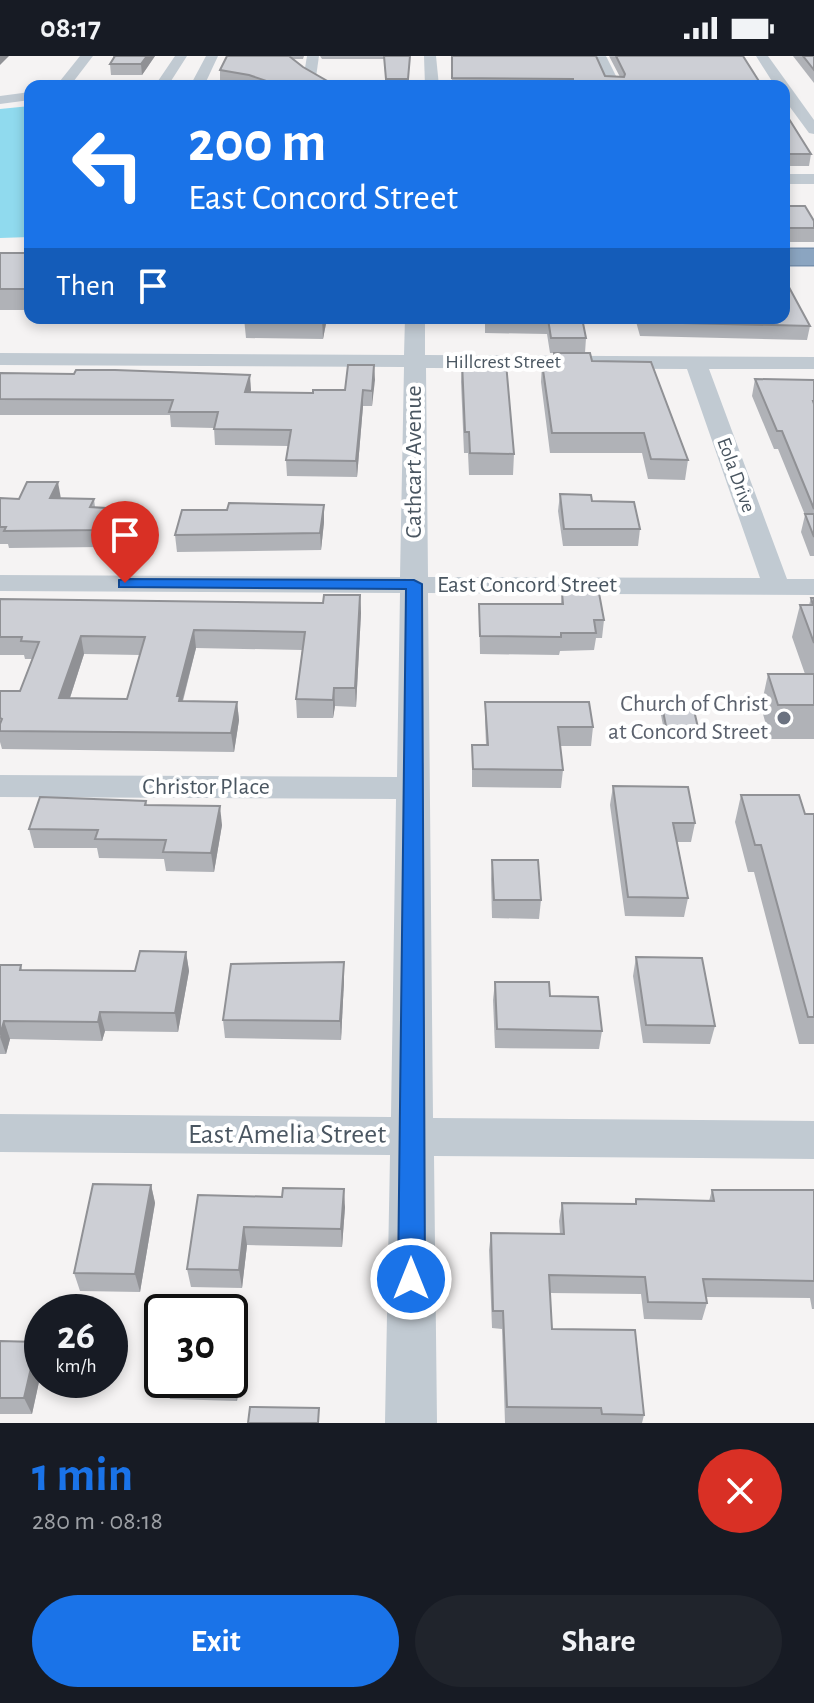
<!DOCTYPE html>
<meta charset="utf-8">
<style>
:root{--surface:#171b24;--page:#20242c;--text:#f1f3f6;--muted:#9ea1a6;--accent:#1a73e8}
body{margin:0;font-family:"Alegreya Sans",sans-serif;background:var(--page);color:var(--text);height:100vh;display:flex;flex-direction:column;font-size:30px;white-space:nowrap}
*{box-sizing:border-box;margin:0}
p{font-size:26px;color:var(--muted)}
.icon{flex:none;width:44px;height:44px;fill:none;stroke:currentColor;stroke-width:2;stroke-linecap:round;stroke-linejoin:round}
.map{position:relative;height:1367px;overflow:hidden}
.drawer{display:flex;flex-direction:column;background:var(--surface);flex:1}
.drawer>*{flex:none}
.hud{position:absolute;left:24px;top:24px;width:766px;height:244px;border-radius:16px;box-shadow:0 4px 12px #0003;background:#1a73e8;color:#fff;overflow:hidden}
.speed{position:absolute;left:24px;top:1238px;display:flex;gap:16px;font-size:40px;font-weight:700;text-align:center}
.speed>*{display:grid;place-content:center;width:104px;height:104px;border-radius:50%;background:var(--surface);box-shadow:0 4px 12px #0003;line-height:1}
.speed small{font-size:20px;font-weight:400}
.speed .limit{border:4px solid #111;border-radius:12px;background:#fff;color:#111}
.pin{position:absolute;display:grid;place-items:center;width:68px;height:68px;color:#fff;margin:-82px -34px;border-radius:50% 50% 50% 0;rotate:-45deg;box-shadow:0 0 8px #0007}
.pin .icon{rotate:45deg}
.me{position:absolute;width:88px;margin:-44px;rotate:0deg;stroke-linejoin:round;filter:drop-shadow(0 0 6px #0008)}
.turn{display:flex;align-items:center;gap:28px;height:168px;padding:0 32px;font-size:36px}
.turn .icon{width:104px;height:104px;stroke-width:2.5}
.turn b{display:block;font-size:56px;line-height:68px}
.then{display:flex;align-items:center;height:76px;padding:0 32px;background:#0003;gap:16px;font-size:30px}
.round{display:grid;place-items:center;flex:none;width:84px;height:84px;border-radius:42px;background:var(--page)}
.head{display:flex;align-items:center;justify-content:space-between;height:136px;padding:0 32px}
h1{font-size:48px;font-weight:700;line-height:60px;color:var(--accent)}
.primary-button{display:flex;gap:16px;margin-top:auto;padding:16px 32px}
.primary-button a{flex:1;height:92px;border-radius:48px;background:var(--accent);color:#fff;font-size:32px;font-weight:700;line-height:92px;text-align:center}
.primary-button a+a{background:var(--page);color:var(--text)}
.status{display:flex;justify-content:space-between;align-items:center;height:56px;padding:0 40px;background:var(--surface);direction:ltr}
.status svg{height:22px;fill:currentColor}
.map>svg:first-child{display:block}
.water{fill:#90daee}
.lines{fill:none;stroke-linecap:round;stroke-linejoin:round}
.highway-casing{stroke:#7690ad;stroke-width:3}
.street{fill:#c1cad2;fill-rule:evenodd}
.highway{fill:#8ba5c1;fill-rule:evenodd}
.wall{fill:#b0b2b7;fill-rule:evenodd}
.shaded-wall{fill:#909195}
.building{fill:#cdcfd5;stroke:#909195;stroke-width:2;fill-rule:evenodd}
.route{fill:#1a73e8;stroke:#114b97;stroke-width:2}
.worship-dot{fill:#6b7280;stroke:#fff;stroke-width:3}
.labels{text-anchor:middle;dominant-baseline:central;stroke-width:8;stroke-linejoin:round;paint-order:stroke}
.far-street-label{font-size:20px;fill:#4a5661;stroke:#fff}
.street-label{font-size:24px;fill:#4a5661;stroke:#fff}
.worship-label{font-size:24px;fill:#5b616d;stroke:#fff;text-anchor:end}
.near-street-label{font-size:28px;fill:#4a5661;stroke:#fff}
</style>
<div class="status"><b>08:17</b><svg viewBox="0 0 49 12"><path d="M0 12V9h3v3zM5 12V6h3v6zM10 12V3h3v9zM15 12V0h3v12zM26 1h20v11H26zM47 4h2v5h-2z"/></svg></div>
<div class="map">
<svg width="814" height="1367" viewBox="0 0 814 1367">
<rect width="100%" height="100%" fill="#f5f3f3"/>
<!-- water -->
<polygon class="water" points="30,50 30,181 0,182 0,53"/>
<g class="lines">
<!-- highway casing -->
<g class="highway-casing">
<rect id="highway" x="784" y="193" width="30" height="16"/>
</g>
<!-- street -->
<g class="street">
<polygon points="80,0 93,0 70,30 56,30"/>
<polygon points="175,0 187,0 171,25 187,30 98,30 105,26 158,25"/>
<polygon points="206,0 218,0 204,30 190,30"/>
<polygon points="307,0 319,0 316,21 304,18"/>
<polygon points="424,0 436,0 439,30 425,30"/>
<polygon points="594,0 606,0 621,30 607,30"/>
<polygon points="756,0 768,0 814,64 814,78 809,77 784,43 784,30 775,30"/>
<polygon points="30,36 30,44 0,48 0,40"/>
<rect x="784" y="118" width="30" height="10"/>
<path d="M405,262H425V299L814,301V313H709L787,523H814V539L428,537L433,1062L814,1065V1103L434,1100L437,1367H385L390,1099L0,1096V1058L391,1061L396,743L0,741V719L397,721L400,537L0,535V519L400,521L404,311L0,309V297L404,299ZM426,312L687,313L760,522L428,521Z"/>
</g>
<!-- highway -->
<use href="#highway" class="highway"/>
</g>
<!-- wall -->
<g class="wall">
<polygon points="113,0 155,0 142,19 111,19 110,8 113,3"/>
<polygon points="227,0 304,0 303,3 293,3 303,11 336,30 250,30 220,25 220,14"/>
<polygon points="320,0 410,0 408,30 386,30 384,3 322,3"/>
<polygon points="451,0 620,21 609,0 743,0 762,30 452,30"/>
<polygon points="793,0 814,0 814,27"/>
<polygon points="784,55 811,98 809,110 784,110"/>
<polygon points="784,150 814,165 814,186 784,186"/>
<rect x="0" y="197" width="30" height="57"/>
<polygon points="244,262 327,262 323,283 246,282"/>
<polygon points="485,262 582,262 586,282 585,297 550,297 547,278 485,277"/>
<polygon points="635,262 784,262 810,270 807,284 640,280"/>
<polygon points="554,297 592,305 688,404 685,424 648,423 642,397 550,397 541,326 542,307 553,307"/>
<polygon points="462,306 514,398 513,419 469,419 468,397 464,397 461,326"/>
<polygon points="374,309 372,350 363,350 357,421 287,420 286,404 289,390 215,389 214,372 171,371 170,359 0,359 0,317 251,334 250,336 313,337 345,334"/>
<polygon points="755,323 814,324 814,500 810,500 801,476 805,459 778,393 774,393 752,340"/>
<polygon points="560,438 592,445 640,473 638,490 563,490 558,455"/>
<polygon points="0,442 94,443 95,451 106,452 109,469 101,491 9,492 8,488 0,488"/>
<polygon points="324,466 321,494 177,496 175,479"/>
<polygon points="562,537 604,564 602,582 596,582 594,594 560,595 559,599 480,598 479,548 561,548"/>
<path d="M360,539L361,557L356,651L335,650L333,662H297L296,643L302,594L196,592L183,645L237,646L239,664L234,696L2,693L0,686V635H20L32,603H25L24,599H0V543L323,547ZM84,598L140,599L127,643L70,642Z"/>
<polygon points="811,542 814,542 814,683 770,683 761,651 768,618 805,618 792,581 800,549 809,549"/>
<polygon points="485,646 593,671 591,690 560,690 563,714 561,732 472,731 472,689 486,689 485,664"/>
<polygon points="662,650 699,676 697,685 666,685 661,659"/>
<polygon points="613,730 695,767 691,786 677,786 688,842 684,861 625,860 610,749"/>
<polygon points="741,739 805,758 814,758 814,988 799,988 754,816 748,816 735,766"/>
<polygon points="146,745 147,749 222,769 214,816 166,815 164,803 99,802 97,792 34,792 29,773"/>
<polygon points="492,804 541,844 539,863 492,862 491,823"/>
<polygon points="186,896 189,915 178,976 105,975 102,985 10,983 6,998 0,998 0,909 21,909 22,914 135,915"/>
<polygon points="636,901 715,970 710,988 643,987 633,920"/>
<polygon points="344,906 344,925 341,984 225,982 223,964"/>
<polygon points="495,926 550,940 602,975 599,993 495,992 493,944"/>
<polygon points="151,1129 155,1147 140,1236 80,1235 74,1217"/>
<polygon points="712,1134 814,1134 814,1253 812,1253 810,1242 706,1241 707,1247 702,1264 644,1263 641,1238 550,1237 552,1273 644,1359 642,1367 505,1367 502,1273 492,1272 489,1194 491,1177 560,1178 559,1165 562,1147 635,1148 636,1143 709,1145"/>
<polygon points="198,1139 345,1151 342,1191 247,1189 242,1232 191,1231 187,1213"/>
<polygon points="241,1269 244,1286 237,1345 170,1343 166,1327"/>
<polygon points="0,1285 37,1286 42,1298 42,1312 32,1358 0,1358"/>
</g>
<!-- shaded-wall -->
<g class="shaded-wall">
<polygon points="0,0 9,0 0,9"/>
<polygon points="147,0 155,0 142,19 141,8"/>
<polygon points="322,262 327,262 323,283"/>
<polygon points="374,309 375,324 372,350 372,335"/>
<polygon points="250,319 251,334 247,352 245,336"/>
<polygon points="363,334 363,350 357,421 356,405"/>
<polygon points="58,426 61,443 50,442"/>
<polygon points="324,449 324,466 321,494 320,477"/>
<polygon points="106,452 109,469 101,491 98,474"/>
<polygon points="360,539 361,557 356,651 355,632"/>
<polygon points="194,574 196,592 181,650 177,640"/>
<polygon points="81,580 84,598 64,660 59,642"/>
<polygon points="334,632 335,650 333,662 333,644"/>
<polygon points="237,646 239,664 234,696 231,677"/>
<polygon points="220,750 222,769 214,816 211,797"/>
<polygon points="186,896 189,915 178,976 175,957"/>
<polygon points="344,906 344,925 341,984 340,965"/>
<polygon points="100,956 105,975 102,985 98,966"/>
<polygon points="4,965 10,983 6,998 0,981"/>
<polygon points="151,1129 155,1147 140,1236 135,1218"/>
<polygon points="344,1133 345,1151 342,1191 341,1173"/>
<polygon points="244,1171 247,1189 242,1232 239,1214"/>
<polygon points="241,1269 244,1286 237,1345 234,1328"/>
<polygon points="37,1286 42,1298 42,1312 32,1358 24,1342"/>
</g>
<!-- building -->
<g class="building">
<polygon points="115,0 147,0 141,8 110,8"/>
<polygon points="227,0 289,0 303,11 336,30 281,30 249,19 220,14"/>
<polygon points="384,0 410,0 408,23 386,23"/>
<polygon points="452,0 596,0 605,20 624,21 625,18 616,0 743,0 762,30 573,30 573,23 452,22"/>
<polygon points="803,0 814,0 814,14"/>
<polygon points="784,55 811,98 784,98"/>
<polygon points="784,150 805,150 814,165 814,172 784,172"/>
<rect x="0" y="197" width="30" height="36"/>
<polygon points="784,222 810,270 642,266 641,262 784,262"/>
<polygon points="486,262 582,262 586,282 551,282 548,263"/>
<polygon points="554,297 590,297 592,305 651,306 688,404 651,403 644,377 552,377 542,307 555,307"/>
<polygon points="462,306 506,307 514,398 470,397 469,376 465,376"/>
<polygon points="348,309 374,309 372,335 363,334 356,405 286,404 291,374 214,373 218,356 169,356 173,344 0,343 0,317 74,318 76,314 115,314 250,319 245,336 313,337 313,334 345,334"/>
<polygon points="755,323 814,324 814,345 813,345 814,348 814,453 782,375 777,375"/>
<polygon points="27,426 58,426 50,442 94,443 90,451 106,452 98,474 4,475 6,471 0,471 0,442 19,443"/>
<polygon points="560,438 591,439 592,445 634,446 640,473 564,473"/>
<polygon points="229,447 324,449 320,477 175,479 182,454 227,454"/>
<polygon points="805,458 814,458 814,481"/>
<polygon points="562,537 599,537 604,564 594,564 596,577 561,577 561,581 480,580 479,548 563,548"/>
<path d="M324,539H360L355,632H334L333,644L296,643L305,576L194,574L177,640H180L179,645L237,646L231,677L0,675V668L2,663L0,662V635H20L39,586L21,585L22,581H0V543L323,547ZM81,580L145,581L127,643L59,642Z"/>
<polygon points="811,542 814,542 814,587 800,549 813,549"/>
<polygon points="768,618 814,618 814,649 778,649"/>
<polygon points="485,646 589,646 593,671 558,671 563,714 473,713 472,689 488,689"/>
<polygon points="662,650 693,650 699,676 667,675"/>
<polygon points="613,730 688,731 695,767 673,767 688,842 628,841"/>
<polygon points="741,739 799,739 805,758 814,758 814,961 808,961 761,789 755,789"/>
<polygon points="40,741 146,745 145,749 220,750 211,797 163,796 166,784 95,783 98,774 29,773"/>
<polygon points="492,804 538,804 541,844 494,844"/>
<polygon points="140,895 186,896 175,957 100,956 98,966 4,965 0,979 0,909 21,909 20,914 135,915"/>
<polygon points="636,901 702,902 715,970 646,969"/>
<polygon points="344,906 340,965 223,964 231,908"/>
<polygon points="495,926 549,926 550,940 598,941 602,975 497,973"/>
<polygon points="93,1128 151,1129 135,1218 74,1217"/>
<polygon points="283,1132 344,1133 341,1173 244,1171 239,1214 187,1213 198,1139 282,1141"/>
<polygon points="712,1134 814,1134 814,1225 703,1223 707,1247 648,1246 645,1221 549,1219 552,1273 635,1274 644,1359 602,1358 601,1352 507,1351 503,1255 493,1255 491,1177 564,1178 562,1147 636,1148 636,1143 714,1145"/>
<polygon points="230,1269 241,1269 234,1328 166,1327 166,1324 230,1324"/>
<polygon points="0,1285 37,1286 24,1342 0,1342"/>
<polygon points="250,1351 319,1352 318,1367 248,1367"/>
</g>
<!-- route -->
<polygon class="route" points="125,523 414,524 422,528 425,1223 421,1232 411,1236 402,1232 398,1223 406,533 119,531 119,524"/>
<!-- markers -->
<circle class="worship-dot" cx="784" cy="662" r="8"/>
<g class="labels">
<!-- far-street labels -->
<g class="far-street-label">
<text x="503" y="306">Hillcrest Street</text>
<text transform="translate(736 419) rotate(70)">Eola Drive</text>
</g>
<!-- street labels -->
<g class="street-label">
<text transform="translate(414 406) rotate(-90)">Cathcart Avenue</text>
<text x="527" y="529">East Concord Street</text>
<text x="206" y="731">Christor Place</text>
</g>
<!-- worship labels -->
<g class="worship-label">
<text x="768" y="648">Church of Christ<tspan x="768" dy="28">at Concord Street</tspan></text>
</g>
<!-- near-street labels -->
<g class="near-street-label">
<text x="287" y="1079">East Amelia Street</text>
</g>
</g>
</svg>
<div class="speed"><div>26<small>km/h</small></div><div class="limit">30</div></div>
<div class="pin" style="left:125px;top:527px;background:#d93025"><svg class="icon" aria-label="arrive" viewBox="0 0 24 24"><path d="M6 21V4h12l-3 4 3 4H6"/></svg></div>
<svg class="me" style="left:411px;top:1223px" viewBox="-20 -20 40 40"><circle r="17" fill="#1a73e8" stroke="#fff" stroke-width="3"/><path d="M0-11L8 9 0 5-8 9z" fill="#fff"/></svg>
<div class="hud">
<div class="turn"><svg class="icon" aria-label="left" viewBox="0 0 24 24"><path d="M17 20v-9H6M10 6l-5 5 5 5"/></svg><div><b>200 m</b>East Concord Street</div></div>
<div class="then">Then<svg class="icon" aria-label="arrive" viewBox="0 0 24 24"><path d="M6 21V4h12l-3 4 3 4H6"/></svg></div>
</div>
</div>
<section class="drawer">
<div class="head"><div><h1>1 min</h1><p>280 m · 08:18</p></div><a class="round" style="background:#d93025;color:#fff"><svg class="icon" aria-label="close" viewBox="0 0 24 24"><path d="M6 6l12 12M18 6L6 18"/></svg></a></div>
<div class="primary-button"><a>Exit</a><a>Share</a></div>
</section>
